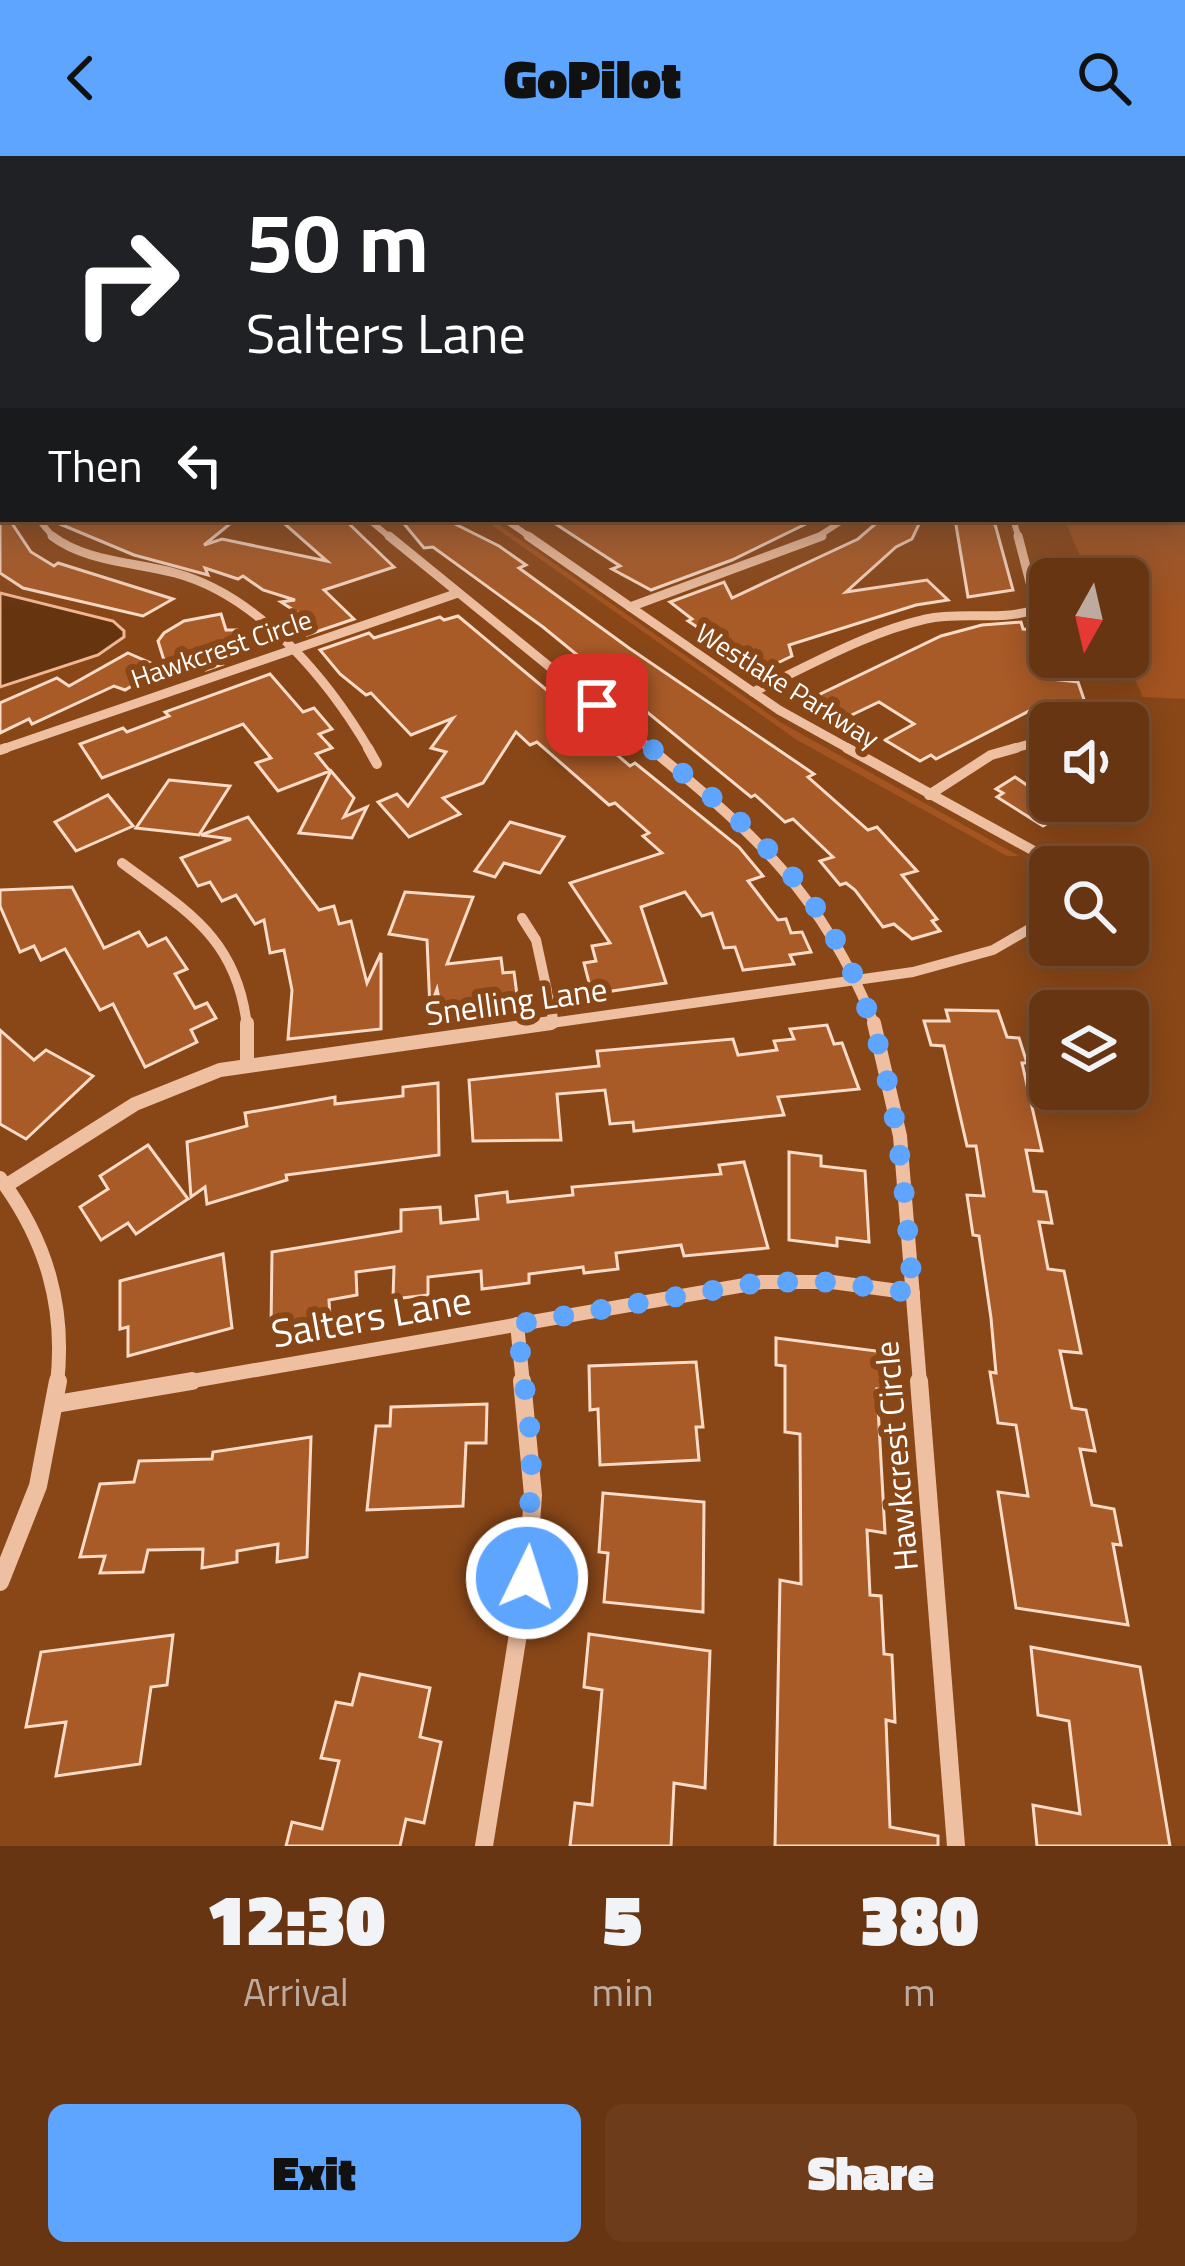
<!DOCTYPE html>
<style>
:root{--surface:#673512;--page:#6d3d1b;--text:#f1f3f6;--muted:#bdab9f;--line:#7a5032;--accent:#5da5ff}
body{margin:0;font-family:"Titillium Web",sans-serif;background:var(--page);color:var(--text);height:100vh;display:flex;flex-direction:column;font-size:45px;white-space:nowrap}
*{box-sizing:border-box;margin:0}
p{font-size:39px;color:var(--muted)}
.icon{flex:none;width:66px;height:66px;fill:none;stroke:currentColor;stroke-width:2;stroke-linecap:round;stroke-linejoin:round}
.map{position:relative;height:1690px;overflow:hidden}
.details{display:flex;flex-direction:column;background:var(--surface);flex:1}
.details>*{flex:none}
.guide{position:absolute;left:0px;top:0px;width:1185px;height:366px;box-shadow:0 6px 30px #0003,0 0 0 3px var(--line);background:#202124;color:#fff;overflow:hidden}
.needle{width:78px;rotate:188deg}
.controls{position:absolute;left:1029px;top:402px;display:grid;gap:24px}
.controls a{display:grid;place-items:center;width:120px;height:120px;border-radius:18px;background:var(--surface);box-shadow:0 6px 30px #0003,0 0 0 3px var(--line);font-size:60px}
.pin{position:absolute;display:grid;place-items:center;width:102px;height:102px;color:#fff;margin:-51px;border-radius:24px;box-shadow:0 6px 18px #0006}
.me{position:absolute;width:132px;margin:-66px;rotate:4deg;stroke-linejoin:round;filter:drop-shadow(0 0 9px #0008)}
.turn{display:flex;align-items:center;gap:42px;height:252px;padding:0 48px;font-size:54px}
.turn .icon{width:156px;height:156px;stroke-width:2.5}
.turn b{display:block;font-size:84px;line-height:102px}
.then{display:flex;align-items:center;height:114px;padding:0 48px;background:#0003;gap:24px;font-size:45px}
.eta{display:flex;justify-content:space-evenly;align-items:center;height:204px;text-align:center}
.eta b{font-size:72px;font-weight:800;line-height:84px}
.cta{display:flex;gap:24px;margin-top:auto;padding:24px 48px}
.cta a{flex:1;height:138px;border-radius:18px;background:var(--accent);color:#111;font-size:48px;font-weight:800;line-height:138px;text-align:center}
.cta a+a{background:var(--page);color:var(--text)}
header{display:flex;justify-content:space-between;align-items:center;height:156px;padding:0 48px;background:var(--accent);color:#111;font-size:54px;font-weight:800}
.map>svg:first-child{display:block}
.green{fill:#a35421}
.water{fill:#673410;stroke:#f0b793;stroke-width:3}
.building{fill:#a85a27;stroke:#fadbc7;stroke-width:3}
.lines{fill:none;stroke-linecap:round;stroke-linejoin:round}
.street-far4{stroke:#eebfa1;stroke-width:6}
.street-far3{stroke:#eebfa1;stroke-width:9}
.street-far2{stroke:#eebfa1;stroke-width:10}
.street-far1{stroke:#eebfa1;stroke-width:14}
.street{stroke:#eebfa1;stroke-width:18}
.route{stroke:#5da5ff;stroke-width:21;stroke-dasharray:0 37.8}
.labels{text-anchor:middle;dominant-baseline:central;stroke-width:12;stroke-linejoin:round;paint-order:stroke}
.far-street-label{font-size:27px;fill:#fff;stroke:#894718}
.street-label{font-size:33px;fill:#fff;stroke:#894718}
.near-street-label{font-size:39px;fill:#fff;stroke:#894718}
</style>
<header><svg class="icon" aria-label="back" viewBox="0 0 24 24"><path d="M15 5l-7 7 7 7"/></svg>GoPilot<svg class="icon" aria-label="search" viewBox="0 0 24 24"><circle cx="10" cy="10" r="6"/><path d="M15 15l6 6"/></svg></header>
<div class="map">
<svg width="1185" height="1690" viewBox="0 0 1185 1690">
<rect width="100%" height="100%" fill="#894718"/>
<!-- green -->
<g class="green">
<polygon points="1182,218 1185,218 1185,543 1143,541 1125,501 1128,423 1090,423 1064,363 1182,363"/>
<polygon points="483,363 491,363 780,566 1019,700 1007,700 797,584"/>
</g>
<!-- water -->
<polygon class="water" points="0,437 113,465 124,475 124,481 98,499 0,531"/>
<!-- building -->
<g class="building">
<polygon points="0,350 3,363 9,363 31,396 54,410 58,407 173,443 143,460 23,432 0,417"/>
<polygon points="48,363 236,363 204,389 222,383 327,405 279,363 344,363 394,411 324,434 354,463 307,479 291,463 301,459 281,446 295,444 263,434 243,420 238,423 205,412 208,419 134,399"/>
<polygon points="400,363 445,363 499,390 526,409 519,412 629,492 814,618 808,621 868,674 877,671 917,715 902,719 937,763 932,765 940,775 912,783 894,768 883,771 855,734 846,727 840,729 820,705 833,701 793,663 785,666 755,639 751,641 543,471 433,391 424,392"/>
<polygon points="548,363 816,363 732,404 651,434 612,413 620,410"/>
<polygon points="881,363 920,366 912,383 896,391 846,436 927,424 948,444 916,449 789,489 792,500 767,512 756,510 688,465 692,463 670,446 724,426 732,442 858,383"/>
<polygon points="955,363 995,368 1013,434 968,441"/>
<polygon points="221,458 226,474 238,474 223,508 206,514 201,508 179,507 167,514 158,485 164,477 184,465"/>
<polygon points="458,460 585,566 580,567 630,610 635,607 739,691 763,720 748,725 778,764 786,763 791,777 802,776 811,796 790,799 794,808 743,814 735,791 724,792 712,757 702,760 685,736 641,751 666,827 592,838 584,807 596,805 592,790 610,787 570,727 662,697 643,680 649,677 615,647 609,649 537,586 530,589 516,576 483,627 443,642 460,658 409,681 378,646 397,638 408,650 446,596 431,592 453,562 411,579 371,537 366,539 340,518 320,494 369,477 374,482 440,461 444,464"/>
<polygon points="1021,466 1023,473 1050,475 1050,523 1078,526 1088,555 1056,553 1055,548 1035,552 936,603 931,599 920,605 885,584 914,568 879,546 841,564 810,543 941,480 982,469"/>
<polygon points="128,497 162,512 125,534 114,530 32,568 29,563 0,577 0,547 57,522 69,530"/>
<polygon points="270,518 303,556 314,552 332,573 319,578 332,592 316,598 330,615 278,635 256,607 271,602 243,568 102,622 80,588 123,572 127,576 169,560 165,556"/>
<polygon points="331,615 354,642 344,661 367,651 352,682 299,677"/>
<polygon points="1015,621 1050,645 1083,645 1043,670 997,641 1003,637 996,633"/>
<polygon points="169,624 230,630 199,679 136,672"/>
<polygon points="108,639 133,670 76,695 55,666"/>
<polygon points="248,661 319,754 334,750 339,768 351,765 367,827 381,797 381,873 288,883 292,834 284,794 270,797 264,764 255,768 236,739 222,745 210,726 198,730 181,702 231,683 201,679"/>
<polygon points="510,666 564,681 540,717 504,707 495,721 475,715"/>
<polygon points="72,731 104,792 139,776 148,790 166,782 187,813 175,818 195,852 207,847 216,862 191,874 197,886 145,911 113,848 100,854 65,793 41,804 34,790 20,796 0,750 0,734"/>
<polygon points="405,736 473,741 447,808 501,802 503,817 514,816 517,839 496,841 497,852 442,858 437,833 430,853 427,784 389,778"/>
<polygon points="946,854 998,855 1007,881 1019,882 1027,907 1022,907 1042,995 1026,994 1034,1035 1046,1036 1052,1067 1039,1066 1048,1113 1064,1115 1081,1197 1060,1195 1072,1252 1086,1254 1095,1295 1080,1293 1092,1349 1114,1353 1121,1389 1113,1388 1128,1469 1016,1452 998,1336 1028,1340 1016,1269 998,1267 990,1216 996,1217 991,1162 979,1080 973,1079 967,1039 984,1040 976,990 967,990 944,890 931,889 924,865 949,865"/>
<polygon points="827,869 834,888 842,887 859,933 778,941 784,959 634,975 633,966 610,968 605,934 557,938 561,984 473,985 469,924 599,910 597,895 733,883 738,899 777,894 774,885 794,883 790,873"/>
<polygon points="0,874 34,904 46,894 93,920 26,983 0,968"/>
<polygon points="438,927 439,999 286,1019 287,1024 207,1048 205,1031 191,1041 187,986 247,970 245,957 335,941 335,948 403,940 403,931"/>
<polygon points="148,989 188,1043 136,1078 128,1067 101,1084 80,1051 108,1033 100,1020"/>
<polygon points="789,996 821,1000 821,1010 865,1015 869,1086 837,1082 837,1090 789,1084"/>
<polygon points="744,1006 768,1092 684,1100 681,1089 616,1097 618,1113 584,1117 583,1111 529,1118 529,1127 482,1133 481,1115 428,1121 428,1139 393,1143 394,1111 356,1116 357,1139 329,1144 330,1162 271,1173 272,1096 401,1075 401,1054 440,1051 441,1067 478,1063 476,1040 507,1036 508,1046 573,1039 572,1031 721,1018 719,1009"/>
<polygon points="223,1098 232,1172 128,1200 128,1171 120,1173 120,1125"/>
<polygon points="776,1182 884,1196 886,1234 877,1233 885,1377 867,1374 870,1439 881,1440 884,1498 892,1499 895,1566 886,1564 890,1671 938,1680 938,1690 775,1690 780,1424 801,1428 800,1278 785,1276 785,1210 776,1209"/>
<polygon points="696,1206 703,1271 696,1271 699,1304 600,1309 598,1253 590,1254 589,1210"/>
<polygon points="487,1248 486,1287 466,1287 463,1350 367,1354 376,1270 390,1270 391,1251"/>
<polygon points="311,1281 307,1401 277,1406 278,1388 237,1395 237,1406 202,1412 203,1393 148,1394 143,1416 100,1417 105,1400 80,1401 100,1328 134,1326 139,1305 212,1303 213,1296"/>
<polygon points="603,1337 704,1346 703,1456 604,1446 608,1397 599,1396"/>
<polygon points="589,1478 710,1495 705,1632 674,1627 671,1690 570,1690 575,1647 592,1649 602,1534 584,1531"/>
<polygon points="173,1479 167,1529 151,1531 140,1608 56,1620 66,1566 26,1571 41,1496"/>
<polygon points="1031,1491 1140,1511 1170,1690 1037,1690 1033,1649 1080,1658 1069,1565 1038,1559"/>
<polygon points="360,1518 430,1532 420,1581 441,1586 424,1667 406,1663 400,1690 286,1690 292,1666 322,1673 339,1605 321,1602 336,1546 352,1549"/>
</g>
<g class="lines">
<!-- street-far4 -->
<g class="street-far4">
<polyline points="38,363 55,383"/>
<polyline points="368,363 392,383"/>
<polyline points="504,363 533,383"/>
<polyline points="1013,363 1019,383"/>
<polyline points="814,383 845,363"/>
</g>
<!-- street-far3 -->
<g class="street-far3">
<path d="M52,380C86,406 135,406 175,417C258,439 328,523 370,595"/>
<polyline points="389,380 653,595"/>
<polyline points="528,380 779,554 853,595"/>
<polyline points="630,451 822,380"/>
<path d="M753,536C809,510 865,477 926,463C963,455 1000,466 1037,453L1018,380"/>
<polyline points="0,594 458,437"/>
<polyline points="1005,595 1050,582"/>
</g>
<!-- street-far2 -->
<g class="street-far2">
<polyline points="368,592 377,608"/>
<path d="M650,592C755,678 824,739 875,870"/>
<polyline points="847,592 1063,711"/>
<polyline points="0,594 6,592"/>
<polyline points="929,639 991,599 1016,592"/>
<path d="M122,707C188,756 237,782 247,870"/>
<polyline points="522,762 536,784 554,867"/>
<polyline points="530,870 913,816 993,794 1050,761"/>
</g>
<!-- street-far1 -->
<g class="street-far1">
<polyline points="247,867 247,910"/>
<polyline points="874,867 900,980 920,1228"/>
<path d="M0,1022C46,1084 66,1150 57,1228"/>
<polyline points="7,1029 135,948 220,914 551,867"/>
<polyline points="517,1168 523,1228"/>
<polyline points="175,1228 762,1126 832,1126 913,1137"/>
</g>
<!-- street -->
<g class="street">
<polyline points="919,1225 956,1690"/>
<polyline points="56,1248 192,1225"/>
<polyline points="0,1426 38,1330 58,1225"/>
<polyline points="484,1690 527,1422 533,1339 522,1225"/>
</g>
</g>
<!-- sky -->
<linearGradient id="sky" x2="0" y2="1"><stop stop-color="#4b270d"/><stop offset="0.48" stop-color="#865e48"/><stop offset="1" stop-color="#865e48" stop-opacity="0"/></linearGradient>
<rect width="1185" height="455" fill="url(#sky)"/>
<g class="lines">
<!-- route -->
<path class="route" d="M527,1422L532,1290L517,1168L762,1126H832L913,1137C899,969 891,818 765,690C714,638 653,595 597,549"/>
</g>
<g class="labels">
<!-- far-street labels -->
<g class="far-street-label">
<text transform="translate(221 492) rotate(-19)">Hawkcrest Circle</text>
<text transform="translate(788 529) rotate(32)">Westlake Parkway</text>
</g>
<!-- street labels -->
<g class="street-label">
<text transform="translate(516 845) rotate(-8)">Snelling Lane</text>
<text transform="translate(896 1300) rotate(-95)">Hawkcrest Circle</text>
</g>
<!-- near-street labels -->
<g class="near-street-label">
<text transform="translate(371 1160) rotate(-10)">Salters Lane</text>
</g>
</g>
</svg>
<div class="controls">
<a><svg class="needle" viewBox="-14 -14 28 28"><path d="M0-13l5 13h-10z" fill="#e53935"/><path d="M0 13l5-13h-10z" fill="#bdab9f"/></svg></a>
<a><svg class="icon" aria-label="sound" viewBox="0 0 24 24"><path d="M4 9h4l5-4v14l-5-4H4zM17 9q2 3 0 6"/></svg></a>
<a><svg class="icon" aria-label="search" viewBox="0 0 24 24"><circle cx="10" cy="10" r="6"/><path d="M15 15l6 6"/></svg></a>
<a><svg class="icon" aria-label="layers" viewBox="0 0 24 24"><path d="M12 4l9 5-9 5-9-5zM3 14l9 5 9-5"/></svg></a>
</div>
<div class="pin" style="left:597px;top:549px;background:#d93025"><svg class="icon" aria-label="arrive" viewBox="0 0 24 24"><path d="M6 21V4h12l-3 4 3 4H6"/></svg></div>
<svg class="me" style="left:527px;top:1422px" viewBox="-20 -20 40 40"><circle r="17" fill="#5da5ff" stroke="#fff" stroke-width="3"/><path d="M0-11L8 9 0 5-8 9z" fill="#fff"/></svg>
<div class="guide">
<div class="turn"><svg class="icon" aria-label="right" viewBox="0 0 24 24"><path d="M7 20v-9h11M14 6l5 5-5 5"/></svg><div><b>50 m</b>Salters Lane</div></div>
<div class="then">Then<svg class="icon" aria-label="left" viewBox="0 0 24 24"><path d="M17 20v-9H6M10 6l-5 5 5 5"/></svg></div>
</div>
</div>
<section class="details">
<div class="eta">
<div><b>12:30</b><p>Arrival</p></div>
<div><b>5</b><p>min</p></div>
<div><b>380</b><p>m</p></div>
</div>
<div class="cta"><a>Exit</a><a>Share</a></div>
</section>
